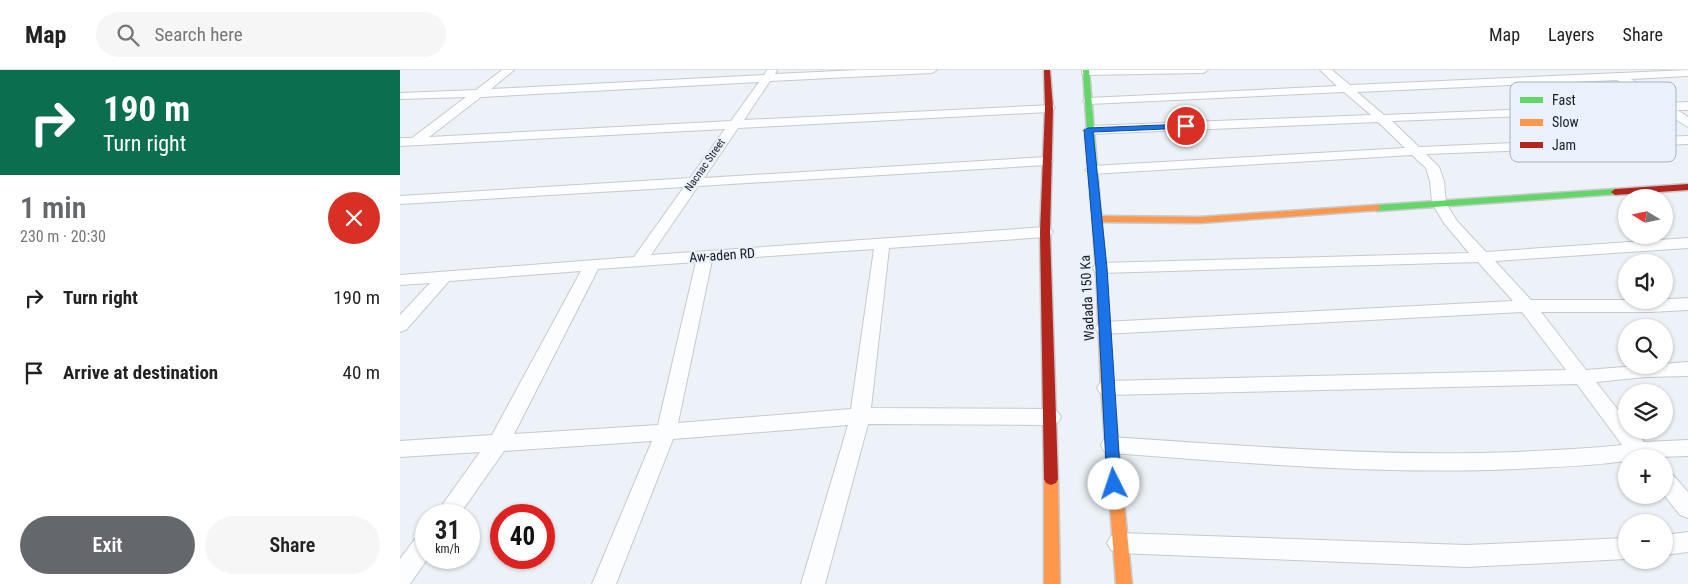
<!DOCTYPE html>
<meta charset="utf-8">
<style>
:root{--surface:#fff;--page:#f6f6f6;--text:#222;--muted:#767676;--line:#e0e0e0;--accent:#64686d}
body{margin:0;font-family:"Roboto Condensed",sans-serif;background:var(--page);color:var(--text);height:100vh;display:flex;flex-direction:column;font-size:19px;white-space:nowrap}
*{box-sizing:border-box;margin:0}
p{font-size:16px;color:var(--muted)}
.icon{flex:none;width:28px;height:28px;fill:none;stroke:currentColor;stroke-width:2;stroke-linecap:round;stroke-linejoin:round}
.map{position:relative;flex:1;overflow:hidden}
.details{display:flex;flex-direction:column;background:var(--surface);width:400px}
.details>*{flex:none}
.guide{background:#0b6e4f;color:#fff;overflow:hidden}
.needle{width:32px;rotate:280deg}
.buttons{position:absolute;left:1218px;top:119px;display:grid;gap:10px}
.buttons a{display:grid;place-items:center;width:55px;height:55px;border-radius:50%;background:var(--surface);box-shadow:0 1px 4px #0004;font-size:25px}
.speed{position:absolute;left:15px;top:434px;display:flex;gap:10px;font-size:25px;font-weight:700;text-align:center}
.speed>*{display:grid;place-content:center;width:65px;height:65px;border-radius:50%;background:var(--surface);box-shadow:0 1px 4px #0004;line-height:1}
.speed small{font-size:12px;font-weight:400}
.speed .limit{border:8px solid #d22;background:#fff;color:#111}
.pin{position:absolute;display:grid;place-items:center;width:42px;height:42px;color:#fff;margin:-21px;border:2px solid #fff;border-radius:50%;box-shadow:0 1px 5px #0007}
.me{position:absolute;width:55px;margin:-28px;rotate:356deg;stroke-linejoin:round;filter:drop-shadow(0 0 4px #0008)}
.turn{display:flex;align-items:center;gap:18px;height:105px;padding:0 20px;font-size:22px}
.turn .icon{width:65px;height:65px;stroke-width:2.5}
.turn b{display:block;font-size:35px;line-height:42px}
.round{display:grid;place-items:center;flex:none;width:52px;height:52px;border-radius:26px;background:var(--page)}
.headline{display:flex;align-items:center;justify-content:space-between;height:85px;padding:0 20px}
h1{font-size:30px;font-weight:600;line-height:38px;color:var(--accent)}
.action{display:flex;gap:10px;margin-top:auto;padding:10px 20px}
.action a{flex:1;height:58px;border-radius:30px;background:var(--accent);color:#fff;font-size:20px;font-weight:600;line-height:58px;text-align:center}
.action a+a{background:var(--page);color:var(--text)}
ul{padding:0;list-style:none}
li{display:flex;align-items:center;gap:15px;height:75px;padding:0 20px}
li div{flex:1}
li b{display:block;font-size:19px}
li em{font-style:normal}
header{display:flex;align-items:center;gap:30px;box-sizing:border-box;height:70px;padding:0 25px;background:var(--surface);border-bottom:1px solid var(--line)}
header strong{font-size:24px}
nav{display:flex;gap:28px;margin-inline-start:auto;font-size:18px}
.search{width:350px;height:45px;background:var(--page);display:flex;align-items:center;gap:12px;box-sizing:border-box;padding:0 18px;border-radius:28px;color:var(--muted);font-size:19px}
main{display:flex;flex:1;min-height:0}
.map>svg:first-child{display:block}
.lines{fill:none;stroke-linecap:round;stroke-linejoin:round}
.street-casing{stroke:#c6cace;stroke-width:2}
.fast-casing{stroke:#c6cace;stroke-width:3}
.slow-casing{stroke:#c6cace;stroke-width:3}
.jam-casing{stroke:#c6cace;stroke-width:3}
.street{fill:#fcfdfe;fill-rule:evenodd}
.fast{fill:#63d668;fill-rule:evenodd}
.slow{fill:#ff974d;fill-rule:evenodd}
.jam{fill:#b3261e;fill-rule:evenodd}
.route{fill:#1a73e8;stroke:#114b97}
.labels{text-anchor:middle;dominant-baseline:central;stroke-width:4;stroke-linejoin:round;paint-order:stroke}
.far-street-label{font-size:11px;fill:#1b1e22;stroke:#e8f1fc}
.street-label{font-size:14px;fill:#1b1e22;stroke:#e8f1fc}
.key{fill:#e8f1fc;stroke:#aab2bb;stroke-width:1}
.key-label{font-size:14px;fill:#1b1e22}
</style>
<header>
<strong>Map</strong>
<div class="search"><svg class="icon" aria-label="search" viewBox="0 0 24 24"><circle cx="10" cy="10" r="6"/><path d="M15 15l6 6"/></svg>Search here</div>
<nav><a>Map</a><a>Layers</a><a>Share</a></nav>
</header>
<main>
<section class="details">
<div class="guide">
<div class="turn"><svg class="icon" aria-label="right" viewBox="0 0 24 24"><path d="M7 20v-9h11M14 6l5 5-5 5"/></svg><div><b>190 m</b>Turn right</div></div>
</div>
<div class="headline"><div><h1>1 min</h1><p>230 m · 20:30</p></div><a class="round" style="background:#d93025;color:#fff"><svg class="icon" aria-label="close" viewBox="0 0 24 24"><path d="M6 6l12 12M18 6L6 18"/></svg></a></div>
<ul>
<li><svg class="icon" aria-label="right" viewBox="0 0 24 24"><path d="M7 20v-9h11M14 6l5 5-5 5"/></svg><div><b>Turn right</b></div><em>190 m</em></li>
<li><svg class="icon" aria-label="arrive" viewBox="0 0 24 24"><path d="M6 21V4h12l-3 4 3 4H6"/></svg><div><b>Arrive at destination</b></div><em>40 m</em></li>
</ul>
<div class="action"><a>Exit</a><a>Share</a></div>
</section>
<div class="map">
<svg width="1288" height="514" viewBox="0 0 1288 514">
<rect width="100%" height="100%" fill="#ecf2f7"/>
<g class="lines">
<!-- street casing -->
<g class="street-casing">
<g id="street">
<path d="M102,0H114L91,19L364,5L367,0H377L375,4L459,0H537L532,3L370,11L344,50L653,35L655,38L649,42L338,58L304,108L646,87L653,91L646,95L298,116L251,185L645,157L650,159L653,162L650,165L645,167L489,178L471,338L651,339L658,342L661,347L658,352L651,355L468,354L425,514H401L448,355L273,369L216,514H192L252,371L104,381L59,445H35L80,382L0,387V371L92,365L181,201L49,211L6,260L0,262V245L30,213L0,215V205L234,187L284,117L0,134V126L290,108L325,59L0,76V68H12L66,27L0,29V23L76,20ZM359,12L331,51L29,67L81,27ZM474,179L451,339L278,353L312,190ZM296,192L258,355L114,364L198,199Z"/>
<polygon points="682,0 808,0 803,3 686,5 682,4"/>
<path d="M920,0H932L950,15L1288,0V6L1231,9L1267,33L1288,32V40H1277L1288,47V57L1262,41L992,51L1019,77L1288,66V74L1026,84L1039,97L1044,111L1046,133L1057,151L1086,182L1288,168V178L1095,191L1131,230H1251L1288,228V240L1251,242H1141L1186,300L1288,292V306L1246,307L1196,312L1226,350V360H1234L1244,372L1288,370V386L1226,388V391C1190,396 1153,397 1117,399C981,405 846,393 711,383L704,381L701,375L704,369L711,367C846,376 981,387 1116,382C1152,380 1187,379 1222,375L1177,314L707,325L700,323L697,318L700,313L707,311L1166,300L1122,242L704,264L698,262L695,258L698,254L704,252L1113,231L1078,192L701,203L695,202L693,198L695,194L701,193L1069,183L1044,153L1032,133L1030,111L1026,98L1012,85L692,104L685,100L692,96L1005,78L978,52L689,64L683,60L689,56L971,45L944,22L689,34L683,31L689,28L937,16ZM1217,10L1252,34L984,45L957,22Z"/>
<polygon points="1264,401 1272,404 1288,422 1288,448 1280,445 1264,425"/>
<polygon points="26,462 26,488 28,488 10,514 0,514 0,489 18,465"/>
<polygon points="1288,462 1288,482 1264,485 1264,465"/>
<polygon points="719,463 1067,475 1226,468 1226,489 1067,497 719,483 711,480 707,473 711,466"/>
</g>
</g>
<!-- fast casing -->
<g class="fast-casing">
<g id="fast">
<polygon points="683,0 689,0 707,218 702,221 697,218"/>
<polygon points="1215,119 1219,122 1218,124 977,141 972,138 977,135"/>
</g>
</g>
<!-- slow casing -->
<g class="slow-casing">
<g id="slow">
<polygon points="977,135 980,136 980,140 800,153 697,152 692,149 697,146 800,147"/>
<polygon points="702,215 707,218 713,318 732,514 716,514 701,318 697,218"/>
<polygon points="651,403 656,405 658,409 660,514 644,514 644,409 646,405"/>
</g>
</g>
<!-- jam casing -->
<g class="jam-casing">
<g id="jam">
<polygon points="644,0 650,0 653,38 650,162 658,409 656,413 651,415 646,413 644,409 640,162 645,38"/>
<polygon points="1288,114 1288,120 1215,125 1211,122 1215,119"/>
</g>
</g>
<!-- street -->
<use href="#street" class="street"/>
<!-- fast -->
<use href="#fast" class="fast"/>
<!-- slow -->
<use href="#slow" class="slow"/>
<!-- jam -->
<use href="#jam" class="jam"/>
</g>
<!-- route -->
<polygon class="route" points="786,54 789,54 789,58 693,62 707,198 721,414 719,418 714,420 709,418 707,414 696,198 684,60 688,58"/>
<g class="labels">
<!-- far-street labels -->
<g class="far-street-label">
<text transform="translate(305 95) rotate(-55)">Nacnac Street</text>
</g>
<!-- street labels -->
<g class="street-label">
<text transform="translate(322 185) rotate(-4)">Aw-aden RD</text>
<text transform="translate(687 228) rotate(-93)">Wadada 150 Ka</text>
</g>
</g>
<!-- legend -->
<rect x="1110" y="12" width="166" height="80" rx="8" class="key"/>
<rect x="1120" y="27" width="23" height="6" fill="#63d668"/>
<rect x="1120" y="49" width="23" height="7" fill="#ff974d"/>
<rect x="1120" y="72" width="23" height="6" fill="#b3261e"/>
<g class="key-label">
<text x="1152" y="35">Fast</text>
<text x="1152" y="57">Slow</text>
<text x="1152" y="80">Jam</text>
</g>
</svg>
<div class="buttons">
<a><svg class="needle" viewBox="-14 -14 28 28"><path d="M0-13l5 13h-10z" fill="#e53935"/><path d="M0 13l5-13h-10z" fill="#767676"/></svg></a>
<a><svg class="icon" aria-label="sound" viewBox="0 0 24 24"><path d="M4 9h4l5-4v14l-5-4H4zM17 9q2 3 0 6"/></svg></a>
<a><svg class="icon" aria-label="search" viewBox="0 0 24 24"><circle cx="10" cy="10" r="6"/><path d="M15 15l6 6"/></svg></a>
<a><svg class="icon" aria-label="layers" viewBox="0 0 24 24"><path d="M12 4l9 5-9 5-9-5zM3 14l9 5 9-5"/></svg></a>
<a>+</a>
<a>−</a>
</div>
<div class="speed"><div>31<small>km/h</small></div><div class="limit">40</div></div>
<div class="pin" style="left:786px;top:56px;background:#d93025"><svg class="icon" aria-label="arrive" viewBox="0 0 24 24"><path d="M6 21V4h12l-3 4 3 4H6"/></svg></div>
<svg class="me" style="left:714px;top:414px" viewBox="-20 -20 40 40"><circle r="19" fill="#fff"/><path d="M0-13L10 11 0 6-10 11z" fill="#1a73e8"/></svg>
</div>
</main>
